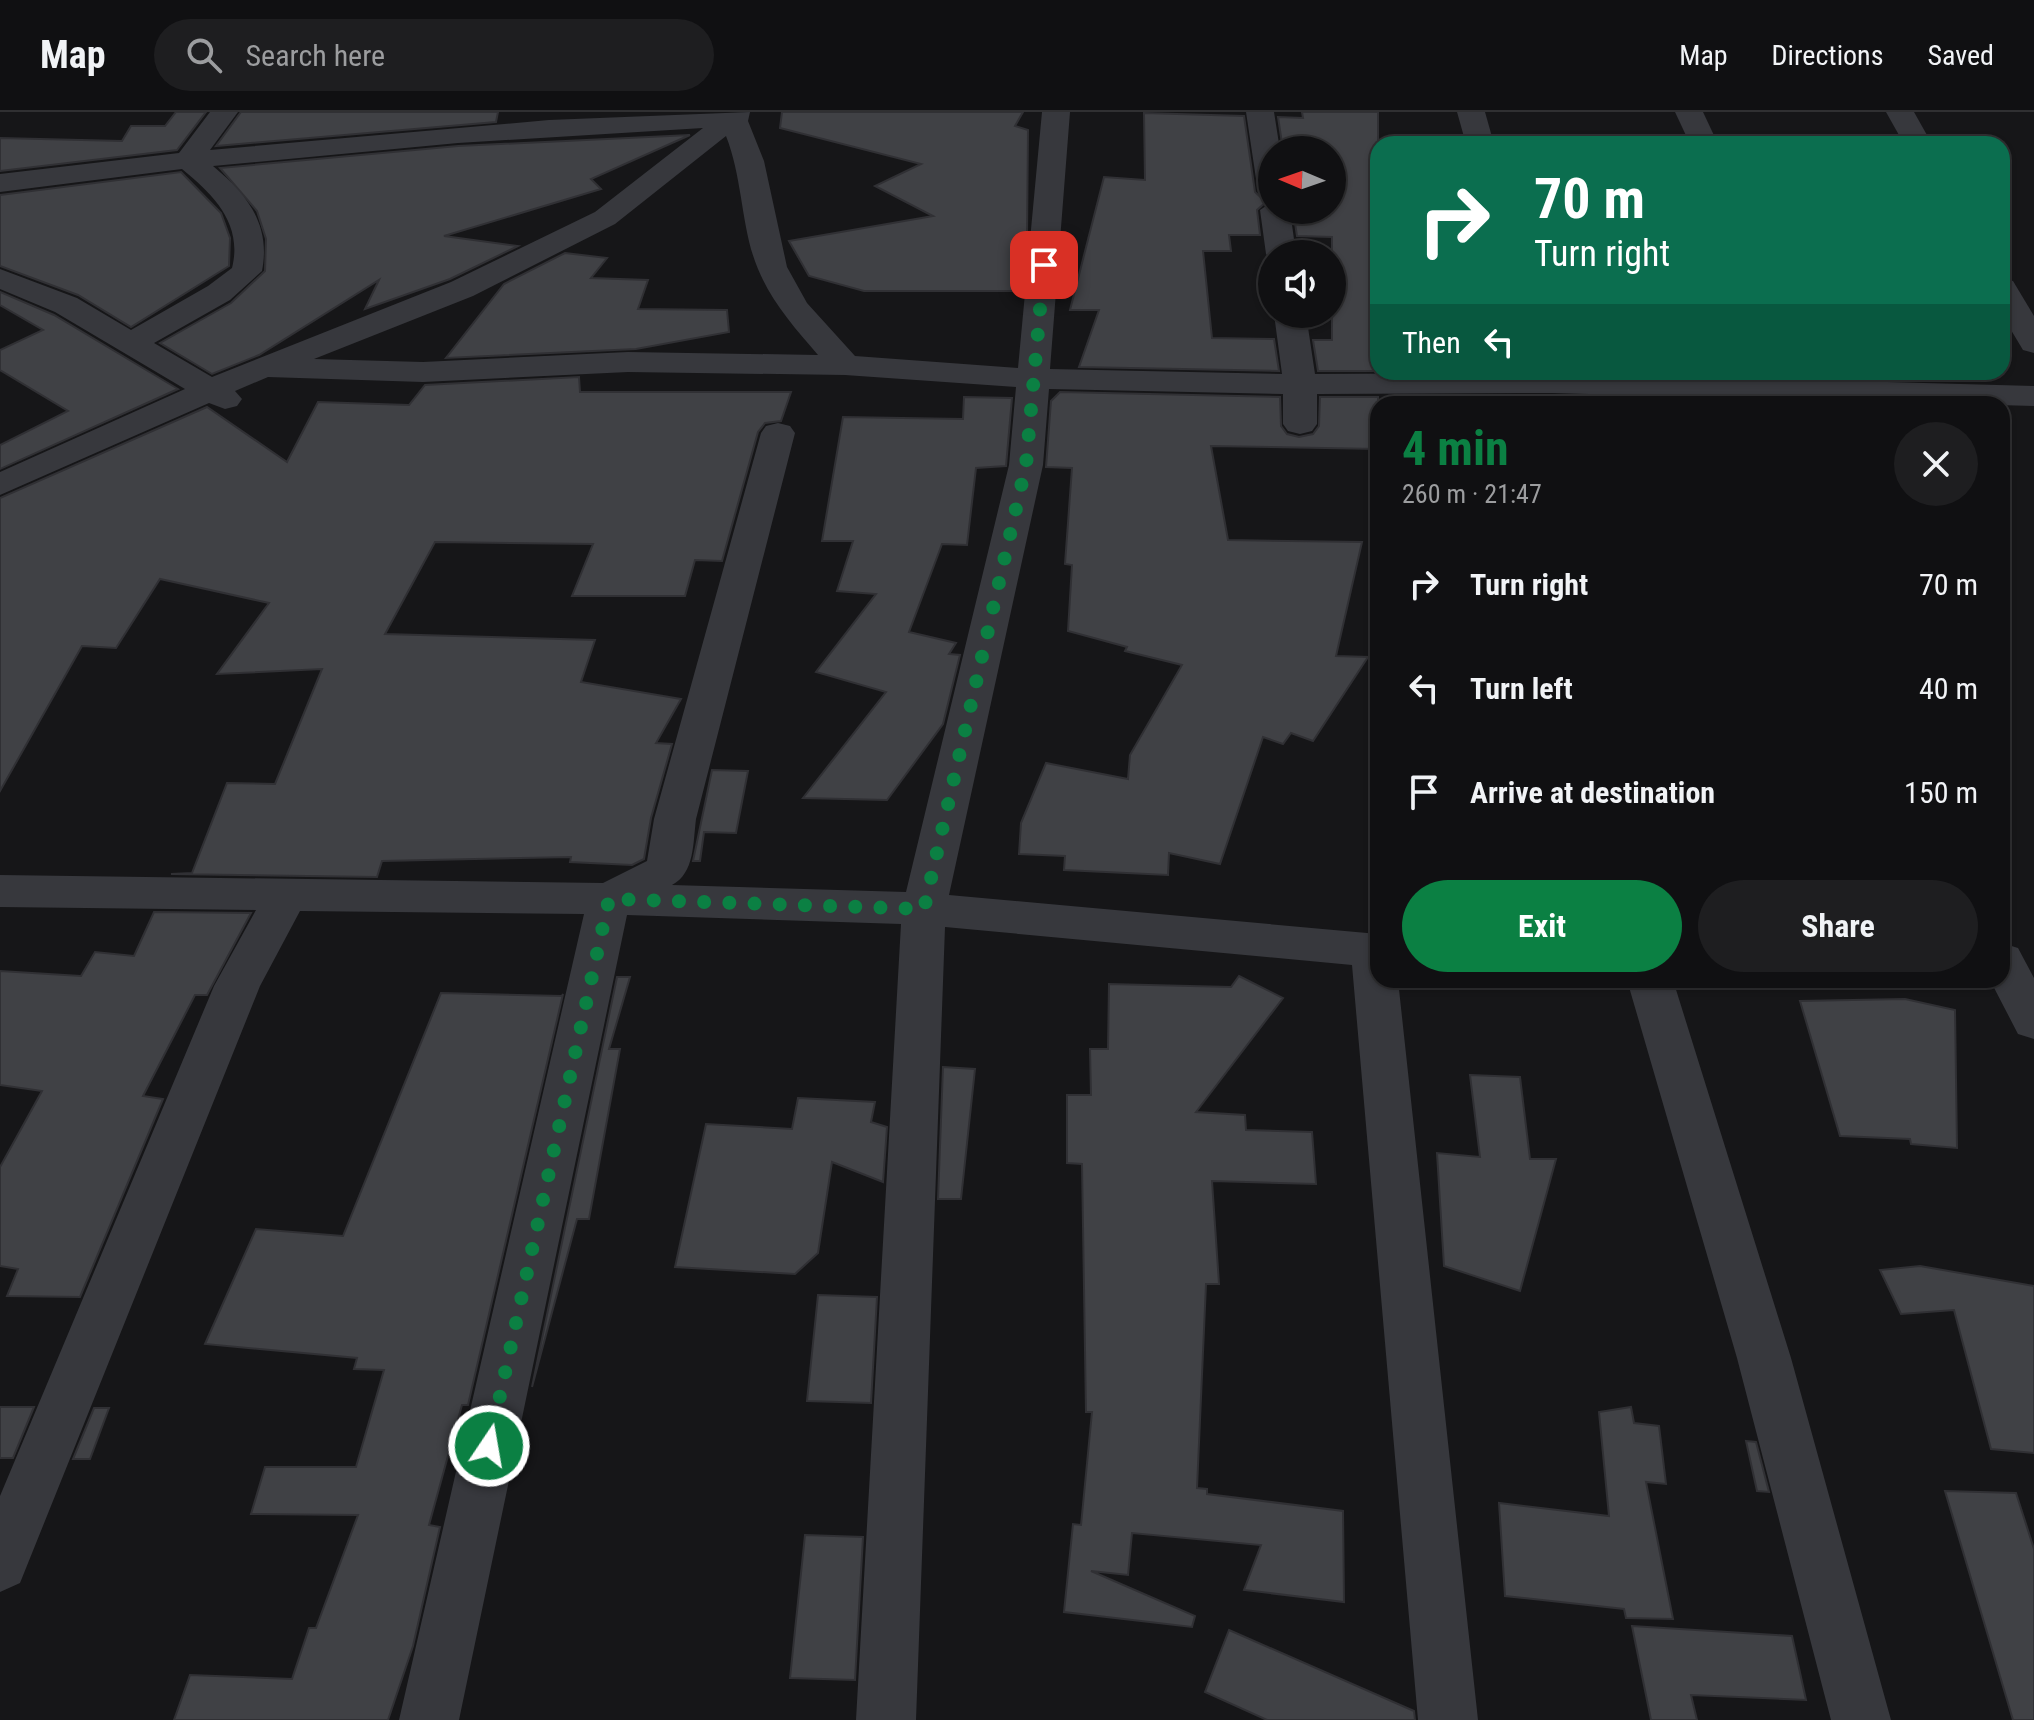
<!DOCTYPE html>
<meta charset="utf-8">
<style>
:root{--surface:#101012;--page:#1e1e20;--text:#f1f3f6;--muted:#9c9d9f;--line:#303032;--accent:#0b8043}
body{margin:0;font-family:"Roboto Condensed",sans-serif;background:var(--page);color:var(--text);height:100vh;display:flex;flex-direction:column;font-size:30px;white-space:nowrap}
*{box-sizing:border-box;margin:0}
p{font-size:26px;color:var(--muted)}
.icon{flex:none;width:44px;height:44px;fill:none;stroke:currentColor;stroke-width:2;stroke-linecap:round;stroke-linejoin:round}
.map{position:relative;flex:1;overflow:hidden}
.panel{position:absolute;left:1370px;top:284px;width:640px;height:592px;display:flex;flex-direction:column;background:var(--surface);border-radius:24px;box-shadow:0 2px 6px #0004,0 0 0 2px var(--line)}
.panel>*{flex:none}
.top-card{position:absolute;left:1370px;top:24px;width:640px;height:244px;border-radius:24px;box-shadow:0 2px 6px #0004,0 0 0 2px var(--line);background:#0b6e4f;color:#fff;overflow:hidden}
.needle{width:52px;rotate:272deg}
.controls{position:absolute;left:1258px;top:24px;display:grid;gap:16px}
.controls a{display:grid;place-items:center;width:88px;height:88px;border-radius:50%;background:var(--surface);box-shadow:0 2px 6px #0004,0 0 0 2px var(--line);font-size:40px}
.pin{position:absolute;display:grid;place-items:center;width:68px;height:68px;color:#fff;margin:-34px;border-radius:16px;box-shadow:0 4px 12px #0006}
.me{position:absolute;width:88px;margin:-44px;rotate:12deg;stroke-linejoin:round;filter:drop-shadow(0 0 6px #0008)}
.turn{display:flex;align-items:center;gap:28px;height:168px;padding:0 32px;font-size:36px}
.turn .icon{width:104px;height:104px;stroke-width:2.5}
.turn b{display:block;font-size:56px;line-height:68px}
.then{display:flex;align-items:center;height:76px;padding:0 32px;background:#0003;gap:16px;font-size:30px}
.round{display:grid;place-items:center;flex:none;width:84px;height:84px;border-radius:42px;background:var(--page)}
.headline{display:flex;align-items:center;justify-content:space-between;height:136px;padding:0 32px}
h1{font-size:48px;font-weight:700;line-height:60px;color:var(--accent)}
.cta{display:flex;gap:16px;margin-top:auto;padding:16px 32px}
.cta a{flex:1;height:92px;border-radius:48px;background:var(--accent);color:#fff;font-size:32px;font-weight:700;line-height:92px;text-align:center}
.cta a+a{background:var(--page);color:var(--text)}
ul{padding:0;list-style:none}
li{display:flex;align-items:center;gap:24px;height:104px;padding:0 32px}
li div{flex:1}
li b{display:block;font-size:30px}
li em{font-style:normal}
header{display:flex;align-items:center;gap:48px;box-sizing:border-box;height:112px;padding:0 40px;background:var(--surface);border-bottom:2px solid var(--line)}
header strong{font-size:38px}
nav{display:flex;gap:44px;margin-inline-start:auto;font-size:28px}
.search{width:560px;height:72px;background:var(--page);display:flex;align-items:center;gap:20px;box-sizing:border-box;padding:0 28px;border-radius:44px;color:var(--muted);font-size:30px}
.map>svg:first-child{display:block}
.building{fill:#404145;stroke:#303034;stroke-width:2}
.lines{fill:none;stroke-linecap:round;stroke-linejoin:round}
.minor{fill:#37383d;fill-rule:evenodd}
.route{stroke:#0b8043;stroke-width:14;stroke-dasharray:0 25.2}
</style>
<header>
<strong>Map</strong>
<div class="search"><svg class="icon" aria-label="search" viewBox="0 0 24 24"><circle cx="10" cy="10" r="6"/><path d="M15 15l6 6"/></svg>Search here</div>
<nav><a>Map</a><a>Directions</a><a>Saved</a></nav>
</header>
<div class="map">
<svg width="2034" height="1608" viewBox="0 0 2034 1608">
<rect width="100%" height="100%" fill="#161618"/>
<!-- building -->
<g class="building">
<polygon points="176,0 206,0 177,38 0,59 0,26 122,29 131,14 165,14"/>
<polygon points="241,0 498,0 496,10 216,34"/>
<polygon points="782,0 1023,0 1015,14 1028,18 1027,126 1022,179 864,179 809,164 789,129 933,104 875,74 921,52 780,16"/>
<polygon points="1302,0 1378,0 1378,259 1318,259 1313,228 1332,228 1332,125 1297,124 1293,98 1332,98 1332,38 1283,38 1278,5 1303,6"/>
<polygon points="1144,1 1244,4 1255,80 1266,90 1257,98 1260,123 1229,123 1231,139 1203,139 1212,226 1274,227 1279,259 1079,255 1099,198 1070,198 1104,65 1145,68"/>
<polygon points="690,23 591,67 601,77 444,124 518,134 450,167 365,197 379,168 259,243 212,262 160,231 231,191 265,159 266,127 257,99 220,56 458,34"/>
<polygon points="181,60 221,101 230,126 229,154 131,215 78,183 0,154 0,83"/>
<polygon points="565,141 607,146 591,166 648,168 638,197 727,198 729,220 636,237 446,246 504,172"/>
<polygon points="0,180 54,203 178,277 0,357 0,333 68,299 0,258 0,238 43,218 0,193"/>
<polygon points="579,265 580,280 791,280 781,309 765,311 758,320 722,449 695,448 685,484 572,484 593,432 435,430 385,522 595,528 581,570 681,587 656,631 672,632 651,706 644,747 632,753 570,750 571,745 382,749 377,765 171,762 192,761 227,671 275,672 322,557 217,562 269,491 160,467 116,536 82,534 0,679 0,386 207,295 287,350 318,290 409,293 425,273"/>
<polygon points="1060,280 1280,285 1281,314 1287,322 1299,325 1313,322 1319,314 1320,285 1378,285 1378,337 1211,334 1228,428 1362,430 1336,544 1368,545 1313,629 1291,621 1283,632 1263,625 1220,752 1169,741 1168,763 1064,758 1065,744 1019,742 1021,711 1046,651 1128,667 1130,643 1182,553 1125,539 1127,535 1068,519 1072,453 1065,452 1072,356 1046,355 1051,289"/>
<polygon points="964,285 1012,286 1006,354 976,356 967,433 942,432 909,520 956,531 949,542 960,543 943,612 887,688 803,686 886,580 816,560 876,482 837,479 853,429 822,429 843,305 963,307"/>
<polygon points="712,658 748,659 736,721 704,720 700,749 693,749"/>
<polygon points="154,800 251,801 207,883 195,883 143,984 163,987 80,1185 7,1184 18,1157 0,1154 0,1055 42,979 0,973 0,859 81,864 95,840 134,844"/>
<polygon points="1239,864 1283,886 1196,1000 1245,1003 1246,1018 1312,1020 1316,1072 1212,1069 1219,1172 1206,1172 1197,1376 1207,1377 1207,1382 1343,1399 1344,1490 1244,1478 1261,1433 1132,1421 1128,1463 1091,1459 1195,1504 1192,1515 1064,1500 1073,1412 1081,1413 1092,1300 1086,1300 1082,1052 1067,1051 1067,983 1091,983 1090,937 1108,937 1109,872 1231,875"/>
<polygon points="617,865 630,865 609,937 620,937 589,1107 577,1107 532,1275"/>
<polygon points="441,881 562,884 563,882 468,1293 462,1293 429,1413 440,1415 413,1534 388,1608 174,1608 190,1563 292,1567 309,1516 316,1516 358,1403 251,1402 265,1355 356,1355 384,1258 354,1257 357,1246 205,1232 256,1117 343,1124"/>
<polygon points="1905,887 1955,898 1957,1036 1911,1032 1910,1027 1840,1024 1800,889"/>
<polygon points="943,955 975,957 961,1087 938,1087"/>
<polygon points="1470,963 1520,965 1530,1047 1556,1047 1520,1179 1444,1154 1437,1041 1480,1045"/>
<polygon points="798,986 875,990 871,1010 887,1015 883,1070 832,1050 818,1141 795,1162 675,1155 706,1012 792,1017"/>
<polygon points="1920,1154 2034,1174 2034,1341 1991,1337 1954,1198 1901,1202 1880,1158"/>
<polygon points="818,1183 877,1185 871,1291 807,1289"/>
<polygon points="0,1295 34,1295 13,1346 0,1346"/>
<polygon points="1631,1295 1634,1311 1659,1314 1666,1372 1646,1370 1673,1507 1626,1506 1624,1497 1505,1484 1499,1391 1609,1404 1599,1300"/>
<polygon points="94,1296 109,1296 90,1347 73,1347"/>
<polygon points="1746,1329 1756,1330 1769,1380 1757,1379"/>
<polygon points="1945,1379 2016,1381 2034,1437 2034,1608 2013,1608"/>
<polygon points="805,1423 863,1425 855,1568 790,1566"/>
<polygon points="1632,1514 1792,1524 1806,1588 1691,1583 1697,1608 1651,1608"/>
<polygon points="1229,1518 1414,1599 1415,1608 1267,1608 1205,1580"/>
</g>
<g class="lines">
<!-- minor -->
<g class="minor">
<path d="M210,0H238L210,38L549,8L750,0L748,9L764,49L787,155L807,191L855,244L1018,256L1042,0H1070L1050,257L1282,262L1274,202H1306L1315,262L1552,261L2034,274V294L1552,281L1317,282V312L1312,319L1300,322L1288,319L1283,312V282L1049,277L1043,353L949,783L1378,822V868H1398L1478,1608H1418L1352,853L945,815L916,1608H856L901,812L627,803L459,1608H399L584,802L300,799L260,874L20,1471L0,1480V1384L214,874L256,798L0,795V763L603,771L647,749L654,707L761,321L766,314L778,311L790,314L795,321L696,707C693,730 695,761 672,773L906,780L1009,353L1016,275L845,263L628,260L423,270L268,265L235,279L242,287L237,294L225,297L209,291L0,383V360L185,277L55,200L0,177V157L77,186L131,218L208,174L232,156C243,112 214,83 182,57L0,80V62L179,41ZM703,16L595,100L451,170L212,265L154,231L230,188L262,159C271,113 248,83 213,54L458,31ZM726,24C743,67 741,117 758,157C772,191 795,216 818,243L628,240L423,250L314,247L473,184L615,112Z"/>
<polygon points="1246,0 1274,0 1280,38 1272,38 1272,89 1262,86 1258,80"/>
<polygon points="1457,0 1485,0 1494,32 1466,32"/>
<polygon points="1675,0 1703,0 1718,32 1690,32"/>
<polygon points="1886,0 1914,0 1932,32 1904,32"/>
<polygon points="1272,90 1272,98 1290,98 1296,142 1272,142 1272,149 1266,142 1260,98"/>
<polygon points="2002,167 2013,169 2034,204 2034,241 2023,238 2002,203"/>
<polygon points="2002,831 2018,836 2034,866 2034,927 2018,922 1990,868 2002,868"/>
<polygon points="1627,868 1673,868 1791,1246 1891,1608 1831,1608 1737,1246"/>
</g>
</g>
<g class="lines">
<!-- route -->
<polyline class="route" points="489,1334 609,787 924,797 1026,353 1044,153"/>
</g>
</svg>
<div class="controls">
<a><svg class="needle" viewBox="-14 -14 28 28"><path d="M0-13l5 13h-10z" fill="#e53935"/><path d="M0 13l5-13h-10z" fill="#9c9d9f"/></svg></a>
<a><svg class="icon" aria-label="sound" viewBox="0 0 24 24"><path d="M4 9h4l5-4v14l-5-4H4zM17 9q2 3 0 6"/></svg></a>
</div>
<div class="pin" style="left:1044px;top:153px;background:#d93025"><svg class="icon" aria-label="arrive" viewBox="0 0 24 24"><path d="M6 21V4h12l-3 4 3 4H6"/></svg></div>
<svg class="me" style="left:489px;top:1334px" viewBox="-20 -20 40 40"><circle r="17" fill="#0b8043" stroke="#fff" stroke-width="3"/><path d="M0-11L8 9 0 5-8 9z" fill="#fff"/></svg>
<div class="top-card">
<div class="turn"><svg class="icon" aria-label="right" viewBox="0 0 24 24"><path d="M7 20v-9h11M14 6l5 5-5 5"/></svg><div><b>70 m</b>Turn right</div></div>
<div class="then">Then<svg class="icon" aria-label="left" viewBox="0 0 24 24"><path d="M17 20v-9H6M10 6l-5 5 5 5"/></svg></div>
</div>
<section class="panel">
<div class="headline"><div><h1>4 min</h1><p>260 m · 21:47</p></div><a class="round"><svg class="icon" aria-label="close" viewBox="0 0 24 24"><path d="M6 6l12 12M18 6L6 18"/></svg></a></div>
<ul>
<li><svg class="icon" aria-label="right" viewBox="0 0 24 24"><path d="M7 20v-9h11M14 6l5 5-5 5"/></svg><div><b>Turn right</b></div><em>70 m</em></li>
<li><svg class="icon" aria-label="left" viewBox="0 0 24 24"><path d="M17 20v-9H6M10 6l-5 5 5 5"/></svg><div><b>Turn left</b></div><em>40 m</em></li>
<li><svg class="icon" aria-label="arrive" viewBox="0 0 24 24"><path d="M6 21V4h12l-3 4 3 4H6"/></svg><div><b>Arrive at destination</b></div><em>150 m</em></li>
</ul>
<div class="cta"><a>Exit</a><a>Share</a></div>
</section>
</div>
